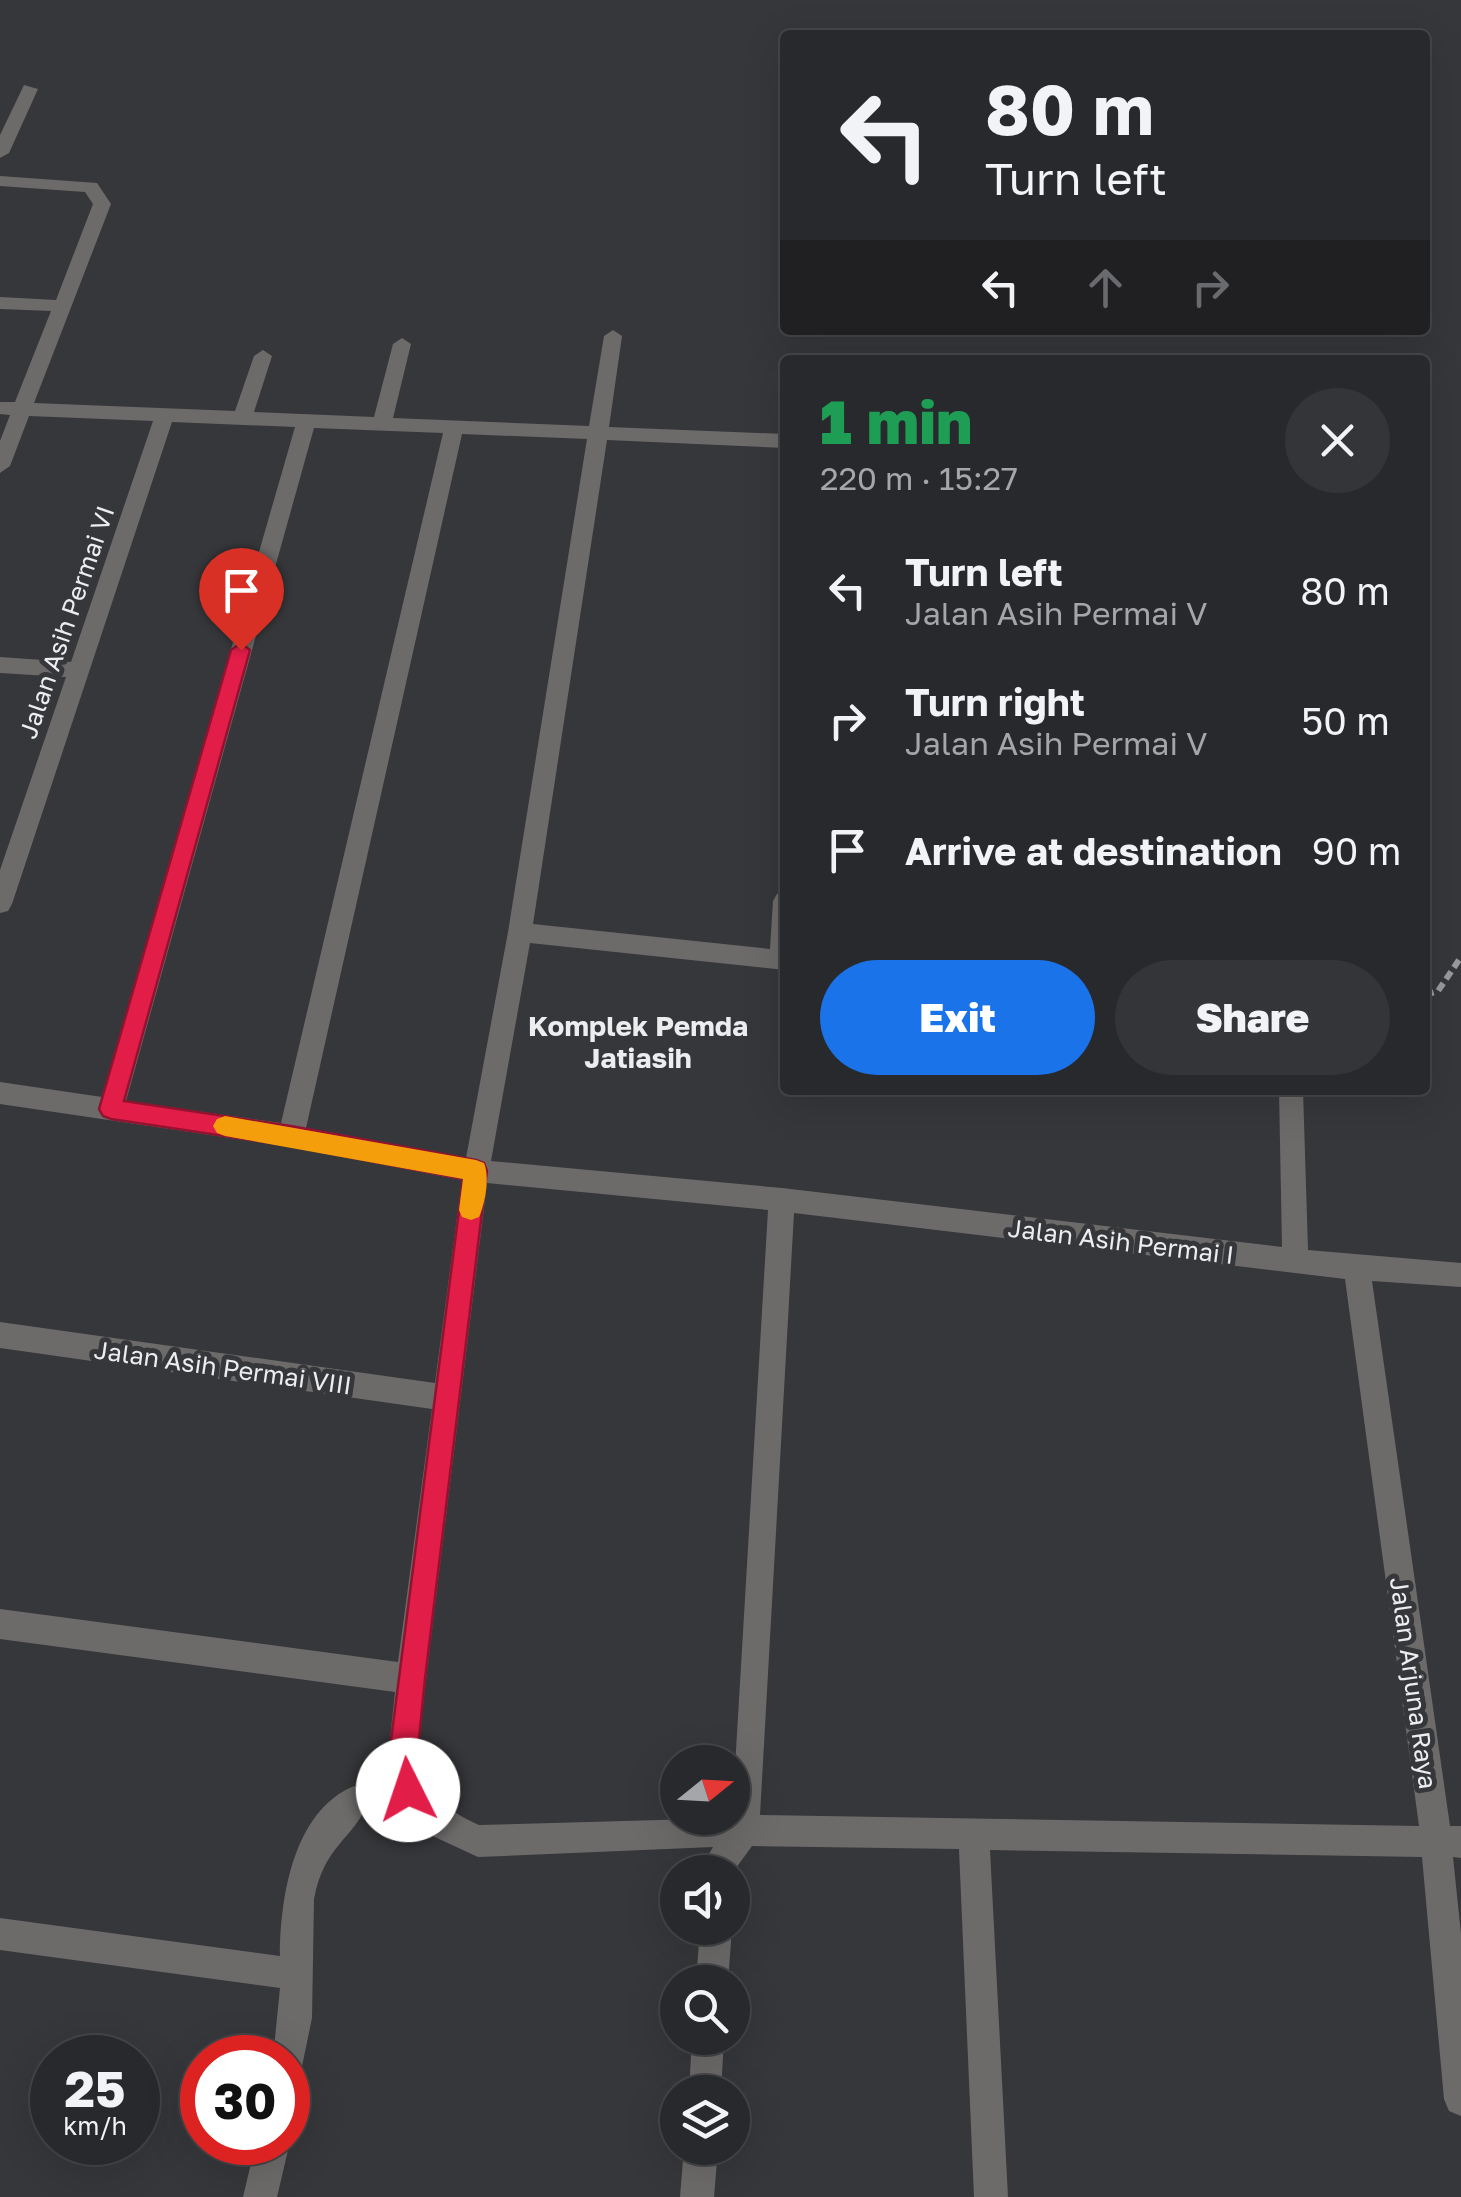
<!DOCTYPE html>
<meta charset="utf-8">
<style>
:root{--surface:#28292c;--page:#343538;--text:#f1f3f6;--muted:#a5a6a9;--line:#444548;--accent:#1a73e8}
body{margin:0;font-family:"Golos Text",sans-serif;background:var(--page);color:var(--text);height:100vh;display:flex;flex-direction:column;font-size:38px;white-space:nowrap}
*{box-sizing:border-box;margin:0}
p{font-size:32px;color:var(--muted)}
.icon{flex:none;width:55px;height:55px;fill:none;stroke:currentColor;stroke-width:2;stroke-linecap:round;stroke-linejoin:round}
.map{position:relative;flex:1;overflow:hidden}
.drawer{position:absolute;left:780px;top:355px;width:650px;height:740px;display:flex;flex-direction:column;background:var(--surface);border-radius:10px;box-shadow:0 10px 40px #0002,0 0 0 2px var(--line)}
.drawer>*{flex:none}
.hud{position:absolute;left:780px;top:30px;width:650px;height:305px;border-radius:10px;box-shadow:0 10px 40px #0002,0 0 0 2px var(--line);background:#28292c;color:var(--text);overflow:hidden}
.needle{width:65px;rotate:72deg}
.tools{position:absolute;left:660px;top:1745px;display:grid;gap:20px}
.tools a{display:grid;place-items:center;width:90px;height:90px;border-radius:50%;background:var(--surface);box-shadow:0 10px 40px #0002,0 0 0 2px var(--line);font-size:50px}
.speed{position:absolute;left:30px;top:2035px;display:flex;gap:20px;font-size:50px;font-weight:700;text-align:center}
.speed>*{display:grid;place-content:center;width:130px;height:130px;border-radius:50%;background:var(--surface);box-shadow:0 10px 40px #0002,0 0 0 2px var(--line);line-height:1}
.speed small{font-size:25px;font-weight:400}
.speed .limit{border:15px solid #d22;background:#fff;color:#111}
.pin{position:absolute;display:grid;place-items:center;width:85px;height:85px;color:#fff;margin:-102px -42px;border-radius:50% 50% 50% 0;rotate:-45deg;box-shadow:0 0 10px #0007}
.pin .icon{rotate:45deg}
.me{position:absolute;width:110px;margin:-55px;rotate:356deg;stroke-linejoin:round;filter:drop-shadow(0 0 8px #0008)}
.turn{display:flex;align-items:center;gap:35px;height:210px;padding:0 40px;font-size:45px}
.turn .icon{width:130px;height:130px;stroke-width:2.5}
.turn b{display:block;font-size:70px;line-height:85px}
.lanes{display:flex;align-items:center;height:95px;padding:0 40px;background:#0003;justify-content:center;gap:50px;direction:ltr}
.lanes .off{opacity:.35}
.round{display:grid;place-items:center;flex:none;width:105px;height:105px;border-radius:52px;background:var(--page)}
.overview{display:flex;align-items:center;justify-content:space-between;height:170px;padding:0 40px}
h1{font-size:60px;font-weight:800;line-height:75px;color:#1e9e55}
.cta{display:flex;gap:20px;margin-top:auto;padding:20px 40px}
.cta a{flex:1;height:115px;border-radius:60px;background:var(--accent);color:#fff;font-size:40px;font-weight:800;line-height:115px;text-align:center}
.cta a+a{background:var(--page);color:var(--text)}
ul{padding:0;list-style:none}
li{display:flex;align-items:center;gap:30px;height:130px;padding:0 40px}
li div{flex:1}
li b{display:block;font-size:38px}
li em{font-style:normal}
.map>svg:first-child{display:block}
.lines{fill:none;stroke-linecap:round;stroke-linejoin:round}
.path{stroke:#999a9d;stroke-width:6;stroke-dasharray:9 5;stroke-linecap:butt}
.minor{fill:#6d6b6a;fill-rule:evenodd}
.route{fill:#e11d48;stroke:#92132f;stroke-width:2.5}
.slow{fill:#f59e0b}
.labels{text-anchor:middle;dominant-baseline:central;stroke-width:10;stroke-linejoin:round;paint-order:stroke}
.street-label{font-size:25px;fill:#ecedef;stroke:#36373a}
.neighbourhood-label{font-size:28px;font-weight:bold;fill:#ecedef;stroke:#36373a}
</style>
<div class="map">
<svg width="1461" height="2197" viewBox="0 0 1461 2197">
<rect width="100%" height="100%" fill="#36373a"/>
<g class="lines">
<!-- path -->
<polyline class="path" points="1425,995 1438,991 1461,957"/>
<!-- minor -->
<g class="minor">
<polygon points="24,85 38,89 9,153 0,158 0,135"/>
<path d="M0,176L97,183L111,204L34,403L235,411L254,356L263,350L272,356L254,412L374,417L393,344L402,338L411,344L393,418L589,426L604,336L613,330L622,336L609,427L785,434V448L607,440L533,924L770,949L773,901L777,894L785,892V970L530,943L491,1161L782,1188L1282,1247L1279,1090H1303L1308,1250L1461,1263V1287L1372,1281L1450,1826H1461V1858L1453,1857L1461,1934V2116L1449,2111L1444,2099L1422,1857L990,1850L1008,2197H974L959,1849L752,1846L736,1868L732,1880V1872H705L704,1863L713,1847L478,1857L424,1832L393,1790L389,1748L395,1692L0,1639V1609L398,1662L432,1409L0,1348V1322L435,1383L462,1180L291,1147L0,1104V1082L102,1097L295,427L172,422L12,904L8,911L0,913V870L66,677L0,673V657L71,662L153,421L29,416L10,466L0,473V441L10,415L0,414V402H15L51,311L0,309V297L56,300L93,204L85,192L0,186ZM314,428L443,433L281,1123L126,1101ZM462,434L587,439L508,932L466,1158L306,1128ZM487,1183L768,1210L732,1818L479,1825C400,1789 419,1754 426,1679ZM794,1213L1345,1279L1419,1826L760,1815Z"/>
<path d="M354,1786L365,1790L369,1801C353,1840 324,1845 314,1899L312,2018L300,2076L288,2080V2058H273L280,1988L0,1950V1918L280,1956C280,1899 293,1811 354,1786Z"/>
<polygon points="700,1928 732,1928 728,1982 696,1982"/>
<polygon points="692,2038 724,2038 721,2092 689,2092"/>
<polygon points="288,2136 290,2142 277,2197 243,2197 256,2142 288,2142"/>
<polygon points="684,2148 718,2148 714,2197 680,2197"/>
</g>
</g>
<!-- route -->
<polygon class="route" points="241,643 250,650 124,1101 291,1126 476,1160 484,1163 487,1171 425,1679 418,1748 422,1790 418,1800 408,1804 398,1800 390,1748 463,1179 291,1146 111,1119 103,1116 99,1109 231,650"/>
<!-- slow -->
<path class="slow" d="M225,1116L476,1160L484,1163C490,1177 485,1204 479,1217L471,1220L462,1217L459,1210L463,1179L225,1136L217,1133L213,1126L217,1119Z"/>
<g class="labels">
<!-- street labels -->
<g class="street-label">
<text transform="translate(66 622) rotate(-71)">Jalan Asih Permai VI</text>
<text transform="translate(1121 1241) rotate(7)">Jalan Asih Permai I</text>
<text transform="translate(223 1367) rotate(8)">Jalan Asih Permai VIII</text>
<text transform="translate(1414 1683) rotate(82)">Jalan Arjuna Raya</text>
</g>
<!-- neighbourhood labels -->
<g class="neighbourhood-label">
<text x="638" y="1025">Komplek Pemda<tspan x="638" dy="32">Jatiasih</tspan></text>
</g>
</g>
</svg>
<div class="tools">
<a><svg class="needle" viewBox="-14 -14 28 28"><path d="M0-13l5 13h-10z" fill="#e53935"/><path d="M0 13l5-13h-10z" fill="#a5a6a9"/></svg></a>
<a><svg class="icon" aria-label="sound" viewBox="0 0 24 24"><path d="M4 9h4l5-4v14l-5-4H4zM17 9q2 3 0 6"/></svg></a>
<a><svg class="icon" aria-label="search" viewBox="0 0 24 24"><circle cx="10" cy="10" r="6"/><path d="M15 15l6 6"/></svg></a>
<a><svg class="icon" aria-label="layers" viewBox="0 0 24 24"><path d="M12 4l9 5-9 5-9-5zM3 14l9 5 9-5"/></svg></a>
</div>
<div class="speed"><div>25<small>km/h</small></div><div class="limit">30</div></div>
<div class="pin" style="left:241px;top:650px;background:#d93025"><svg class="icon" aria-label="arrive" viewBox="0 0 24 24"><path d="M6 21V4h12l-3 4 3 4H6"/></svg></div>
<svg class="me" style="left:408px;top:1790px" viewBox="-20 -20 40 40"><circle r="19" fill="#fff"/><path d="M0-13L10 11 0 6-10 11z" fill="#e11d48"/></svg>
<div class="hud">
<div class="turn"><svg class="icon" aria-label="left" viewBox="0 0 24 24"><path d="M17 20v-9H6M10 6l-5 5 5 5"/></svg><div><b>80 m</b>Turn left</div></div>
<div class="lanes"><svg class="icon" aria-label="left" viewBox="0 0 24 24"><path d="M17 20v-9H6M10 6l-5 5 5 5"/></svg><svg class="icon off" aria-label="ahead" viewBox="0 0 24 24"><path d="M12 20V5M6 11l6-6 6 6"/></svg><svg class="icon off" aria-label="right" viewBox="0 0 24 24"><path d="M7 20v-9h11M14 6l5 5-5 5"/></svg></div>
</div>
<section class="drawer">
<div class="overview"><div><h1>1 min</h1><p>220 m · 15:27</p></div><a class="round"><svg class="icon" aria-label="close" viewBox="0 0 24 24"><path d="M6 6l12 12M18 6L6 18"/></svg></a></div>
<ul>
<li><svg class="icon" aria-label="left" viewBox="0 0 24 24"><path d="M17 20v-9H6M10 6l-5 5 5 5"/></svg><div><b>Turn left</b><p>Jalan Asih Permai V</p></div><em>80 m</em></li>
<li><svg class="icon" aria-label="right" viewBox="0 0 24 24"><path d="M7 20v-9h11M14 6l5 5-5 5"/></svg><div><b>Turn right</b><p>Jalan Asih Permai V</p></div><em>50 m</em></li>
<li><svg class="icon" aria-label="arrive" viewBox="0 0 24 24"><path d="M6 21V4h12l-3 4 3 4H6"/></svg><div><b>Arrive at destination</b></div><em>90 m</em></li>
</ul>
<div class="cta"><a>Exit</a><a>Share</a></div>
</section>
</div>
